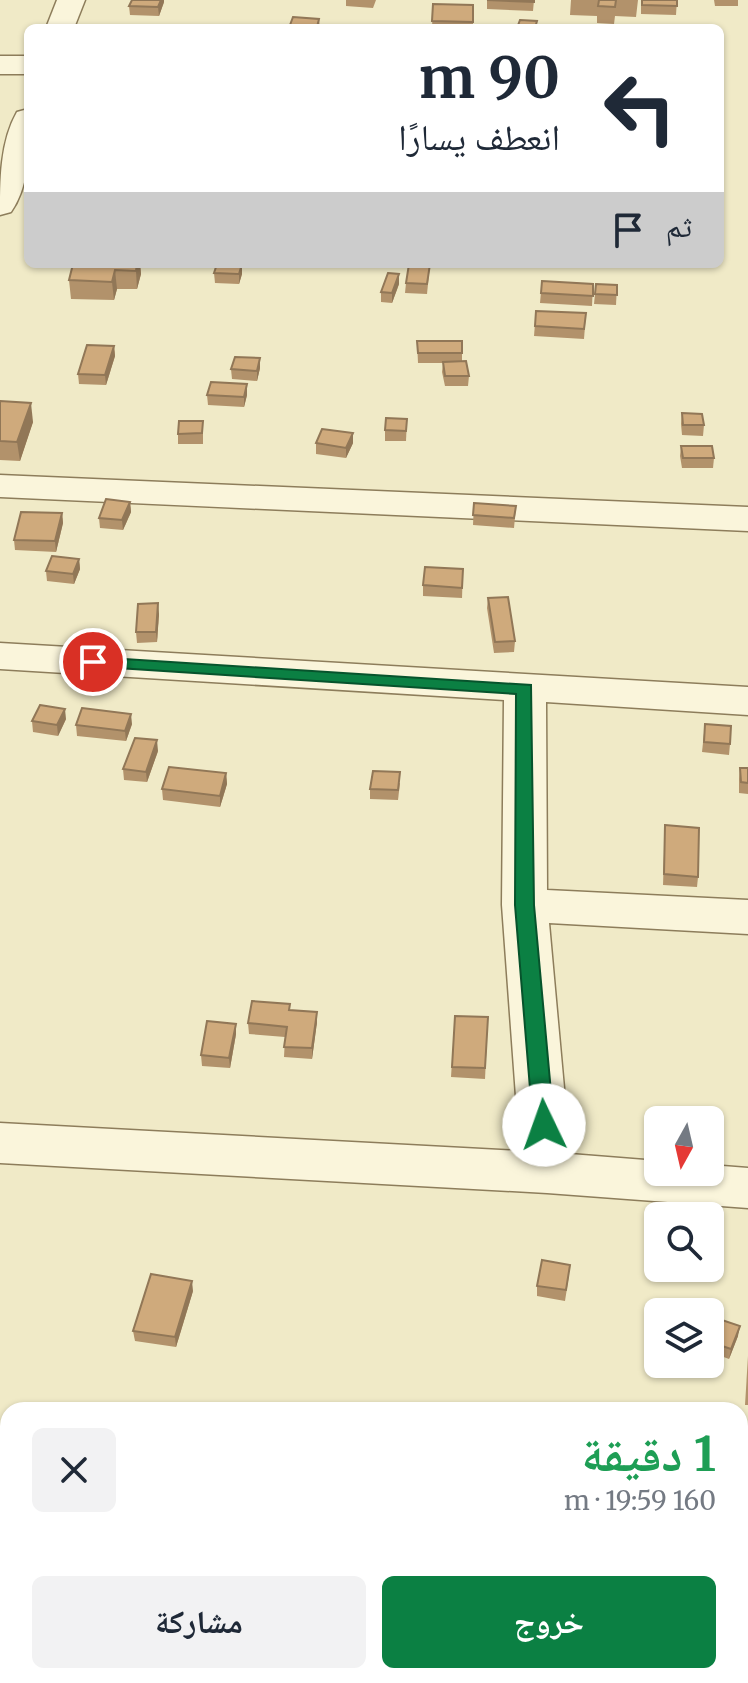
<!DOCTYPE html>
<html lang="ar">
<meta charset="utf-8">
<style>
:root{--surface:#fff;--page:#f2f2f3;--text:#1f2937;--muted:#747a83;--accent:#0b8043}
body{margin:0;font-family:Merriweather,"Noto Naskh Arabic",serif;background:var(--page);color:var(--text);direction:rtl;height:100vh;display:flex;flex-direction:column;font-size:30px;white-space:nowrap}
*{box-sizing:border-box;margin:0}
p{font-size:26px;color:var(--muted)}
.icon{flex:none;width:44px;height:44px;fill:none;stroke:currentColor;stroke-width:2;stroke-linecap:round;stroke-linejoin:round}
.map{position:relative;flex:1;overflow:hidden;direction:ltr}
.side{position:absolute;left:0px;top:1402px;width:748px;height:282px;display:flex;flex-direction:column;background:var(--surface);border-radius:24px 24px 0 0;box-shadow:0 2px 6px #0004;direction:rtl}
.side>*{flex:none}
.banner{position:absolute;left:24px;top:24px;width:700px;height:244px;border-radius:12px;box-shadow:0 2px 6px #0004;direction:rtl;background:#fff;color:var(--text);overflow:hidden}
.needle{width:52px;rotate:188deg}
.tools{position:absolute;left:644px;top:1106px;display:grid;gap:16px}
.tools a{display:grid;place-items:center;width:80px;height:80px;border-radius:12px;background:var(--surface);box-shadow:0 2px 6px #0004;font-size:40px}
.pin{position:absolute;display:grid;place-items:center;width:68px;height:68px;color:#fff;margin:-34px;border:4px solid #fff;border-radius:50%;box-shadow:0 2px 8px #0007}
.me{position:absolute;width:88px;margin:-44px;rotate:357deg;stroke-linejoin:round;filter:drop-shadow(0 0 6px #0008)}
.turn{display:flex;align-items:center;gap:28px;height:168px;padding:0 32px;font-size:36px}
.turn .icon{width:104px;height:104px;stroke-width:2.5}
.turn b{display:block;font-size:56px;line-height:68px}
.then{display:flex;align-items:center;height:76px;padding:0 32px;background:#0003;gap:16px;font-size:30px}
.round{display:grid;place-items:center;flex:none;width:84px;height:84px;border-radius:12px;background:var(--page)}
.head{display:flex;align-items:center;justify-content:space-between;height:136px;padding:0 32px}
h1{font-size:48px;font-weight:700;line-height:60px;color:#1e9e55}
.cta{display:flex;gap:16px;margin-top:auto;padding:16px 32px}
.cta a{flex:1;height:92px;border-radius:12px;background:var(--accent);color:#fff;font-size:32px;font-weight:700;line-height:92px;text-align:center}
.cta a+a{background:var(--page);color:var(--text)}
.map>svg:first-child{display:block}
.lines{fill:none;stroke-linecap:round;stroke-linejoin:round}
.street-casing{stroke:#8d7d5b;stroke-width:3}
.street{fill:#faf5db;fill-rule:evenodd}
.wall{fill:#b2926b}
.shaded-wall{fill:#917757}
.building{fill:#cfaa7c;stroke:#917757;stroke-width:2}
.route{fill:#0b8043;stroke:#07532c;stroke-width:2}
</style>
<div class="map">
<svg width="748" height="1683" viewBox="0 0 748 1683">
<rect width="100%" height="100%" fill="#f0eac7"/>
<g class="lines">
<!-- street casing -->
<g class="street-casing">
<g id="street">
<polygon points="57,0 85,0 74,28 46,28"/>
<rect x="0" y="56" width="28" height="18"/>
<path d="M28,109C28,143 32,182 11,212L0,215C0,180 0,142 17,112Z"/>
<polygon points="0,475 748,507 748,531 0,497"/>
<polygon points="0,643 748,687 748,715 546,702 547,890 748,900 748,934 549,923 570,1154 658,1161 658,1172 710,1172 710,1165 748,1168 748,1208 547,1193 0,1163 0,1123 520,1151 502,905 504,700 0,669"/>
</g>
</g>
<!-- street -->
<use href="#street" class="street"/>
</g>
<!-- wall -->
<g class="wall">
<polygon points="346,0 376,0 373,8 346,6"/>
<polygon points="487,0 534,0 533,11 487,9"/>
<polygon points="571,0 616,0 615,8 616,0 638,0 636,17 615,16 614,24 597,23 597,16 570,15"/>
<polygon points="641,0 677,0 676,15 641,14"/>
<polygon points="714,0 738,0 738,6 715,6"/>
<polygon points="164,2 159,16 130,15 129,6"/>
<polygon points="433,4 473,5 473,28 432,28"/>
<polygon points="319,19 320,28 290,28 290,25"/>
<polygon points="140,264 141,274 137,289 117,289 114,300 71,299 69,280"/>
<polygon points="430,264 427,294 405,293 406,283"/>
<polygon points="214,273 242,274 239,284 215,283"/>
<polygon points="399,274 399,284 392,303 381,302 381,292"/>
<polygon points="542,281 593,284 592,306 540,303"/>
<polygon points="596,284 617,285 616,305 594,304"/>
<polygon points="536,311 586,313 584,339 534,336"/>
<polygon points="417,341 462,341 462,361 469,376 468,386 445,386 442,372 443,363 418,363"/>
<polygon points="114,346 115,356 106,385 79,384 78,374"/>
<polygon points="260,358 260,368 257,381 232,379 231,369"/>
<polygon points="207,395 247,395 244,407 208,405"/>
<polygon points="0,401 33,422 20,461 0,460"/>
<polygon points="682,413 704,425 703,436 682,435 681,424"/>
<polygon points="407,419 406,441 385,441 385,430"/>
<polygon points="203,421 203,444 178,444 178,434"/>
<polygon points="316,443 353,443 346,458 316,454"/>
<polygon points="681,446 714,458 713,468 682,468 680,456"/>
<polygon points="130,502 131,512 123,530 100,528 99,518"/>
<polygon points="474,503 516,506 514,528 473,525"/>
<polygon points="62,513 63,523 56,552 15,550 14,540"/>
<polygon points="79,559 80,569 74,584 47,581 46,571"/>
<polygon points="463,569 462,598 423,596 423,585"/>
<polygon points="488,598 515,641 514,652 494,653 487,608"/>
<polygon points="159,614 157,642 137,643 136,632"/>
<polygon points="66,719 58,736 33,732 32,721"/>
<polygon points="132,724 126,741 77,736 76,725"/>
<polygon points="705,724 730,744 729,755 702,752"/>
<polygon points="158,751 147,782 124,780 123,769"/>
<polygon points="740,768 748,768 748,794 739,793 739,779"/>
<polygon points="226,773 227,784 220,807 163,800 162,789"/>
<polygon points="400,783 398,800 370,799 370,789"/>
<polygon points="665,825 698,877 697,887 663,885"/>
<polygon points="290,1010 317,1012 317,1022 312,1059 284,1057 285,1037 249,1034 248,1023"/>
<polygon points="455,1016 488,1017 485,1079 451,1077"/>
<polygon points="236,1024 236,1034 230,1068 202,1066 201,1055"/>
<polygon points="569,1275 565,1301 537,1296 537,1286"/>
<polygon points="193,1291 176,1347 135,1341 133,1331"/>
<polygon points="710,1316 738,1336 729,1359 710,1352"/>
<polygon points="748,1356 748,1405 745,1405"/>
</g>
<!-- shaded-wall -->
<g class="shaded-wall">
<polygon points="161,0 164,0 164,2 159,16 158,7"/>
<polygon points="137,264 140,264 141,274 137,289 136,271"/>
<polygon points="242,264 242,274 239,284 239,274"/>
<polygon points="115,270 117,289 114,300 112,282"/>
<polygon points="399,274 399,284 392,303 392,293"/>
<polygon points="114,346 115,356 106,385 105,375"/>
<polygon points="260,358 260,368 257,381 257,371"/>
<polygon points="247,384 247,395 244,407 244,397"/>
<polygon points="31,403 33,422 20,461 17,442"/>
<polygon points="353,433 353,443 346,458 346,448"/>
<polygon points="130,502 131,512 123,530 122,520"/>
<polygon points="62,513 63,523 56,552 55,541"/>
<polygon points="79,559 80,569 74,584 73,574"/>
<polygon points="158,603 159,614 157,642 156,632"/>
<polygon points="65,709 66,719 58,736 57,725"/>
<polygon points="131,714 132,724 126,741 125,731"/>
<polygon points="157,740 158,751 147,782 146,772"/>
<polygon points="226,773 227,784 220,807 220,796"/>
<polygon points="317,1012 317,1022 312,1059 312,1048"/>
<polygon points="236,1024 236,1034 230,1068 229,1058"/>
<polygon points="192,1281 193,1291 176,1347 175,1337"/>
<polygon points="740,1326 738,1336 729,1359 731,1349"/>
</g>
<!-- building -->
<g class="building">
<polygon points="132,0 161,0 158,7 129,6"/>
<polygon points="487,0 534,0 534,2"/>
<polygon points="599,0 616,0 615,7 598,6"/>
<polygon points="642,0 677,0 677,6 642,5"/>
<polygon points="433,4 473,5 473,22 432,21"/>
<polygon points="293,17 319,19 317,27 290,25"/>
<polygon points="520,20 537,21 535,28 517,28"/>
<polygon points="73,264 137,264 136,271 115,270 112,282 69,280"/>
<polygon points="217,264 242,264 239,274 214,273"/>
<polygon points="409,264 430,264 427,284 406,283"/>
<polygon points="388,273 399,274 392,293 381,292"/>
<polygon points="542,281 593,284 593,296 541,293"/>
<polygon points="596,284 617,285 617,295 595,294"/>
<polygon points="536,311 586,313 584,329 535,326"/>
<polygon points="417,341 462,341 462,353 418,353"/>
<polygon points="87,345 114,346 105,375 78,374"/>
<polygon points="235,357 260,358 257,371 231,369"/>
<polygon points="466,361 469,376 445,376 443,362"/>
<polygon points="211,382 247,384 244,397 207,395"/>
<polygon points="0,401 31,403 17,442 0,441"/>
<polygon points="682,413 702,414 704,425 683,425"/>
<polygon points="386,418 407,419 406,431 385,430"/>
<polygon points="179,421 203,421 202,433 178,434"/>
<polygon points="322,429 353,433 346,448 316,443"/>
<polygon points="681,446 712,446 714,458 683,458"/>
<polygon points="106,499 130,502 122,520 99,518"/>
<polygon points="474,503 516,506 514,518 473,515"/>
<polygon points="21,512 62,513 55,541 14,540"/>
<polygon points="52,556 79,559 73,574 46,571"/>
<polygon points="425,567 463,569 462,588 423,585"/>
<polygon points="508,597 515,641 495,642 488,598"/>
<polygon points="158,603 156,632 136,632 138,604"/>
<polygon points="40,705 65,709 57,725 32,721"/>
<polygon points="82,708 131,714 125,731 76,725"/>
<polygon points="705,724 731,726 730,744 704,742"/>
<polygon points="135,738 157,740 146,772 123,769"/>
<polygon points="169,767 226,773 220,796 162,789"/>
<polygon points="740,768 748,768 748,783 741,782"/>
<polygon points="373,771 400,772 398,790 370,789"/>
<polygon points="665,825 699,828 698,877 664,874"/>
<polygon points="252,1001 290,1004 289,1010 317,1012 312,1048 284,1047 287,1027 248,1023"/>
<polygon points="455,1016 488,1017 485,1068 452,1067"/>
<polygon points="207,1021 236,1024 229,1058 201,1055"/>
<polygon points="542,1260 570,1265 566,1290 537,1286"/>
<polygon points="151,1274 192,1281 175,1337 133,1331"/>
<polygon points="679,1305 699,1312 676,1312"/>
<polygon points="710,1316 740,1326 731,1349 710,1342"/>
</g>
<!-- route -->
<polygon class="route" points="93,657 531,685 534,905 554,1125 551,1131 544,1133 533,1125 515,905 516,694 87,666 87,658"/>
</svg>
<div class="tools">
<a><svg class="needle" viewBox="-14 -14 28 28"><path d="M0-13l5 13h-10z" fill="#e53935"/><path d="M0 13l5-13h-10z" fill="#747a83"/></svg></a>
<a><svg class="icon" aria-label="search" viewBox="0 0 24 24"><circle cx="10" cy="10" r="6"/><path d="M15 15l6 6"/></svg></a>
<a><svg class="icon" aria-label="layers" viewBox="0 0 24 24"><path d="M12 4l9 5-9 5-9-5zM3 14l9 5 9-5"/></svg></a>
</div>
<div class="pin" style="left:93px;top:662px;background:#d93025"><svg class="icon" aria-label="arrive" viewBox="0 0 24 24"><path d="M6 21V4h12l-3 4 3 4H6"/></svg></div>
<svg class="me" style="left:544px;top:1125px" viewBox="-20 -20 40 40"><circle r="19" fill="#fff"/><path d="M0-13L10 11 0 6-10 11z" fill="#0b8043"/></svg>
<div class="banner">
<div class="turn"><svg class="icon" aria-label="left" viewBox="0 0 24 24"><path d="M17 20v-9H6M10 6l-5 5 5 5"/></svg><div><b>90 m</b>انعطف يسارًا</div></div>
<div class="then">ثم<svg class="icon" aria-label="arrive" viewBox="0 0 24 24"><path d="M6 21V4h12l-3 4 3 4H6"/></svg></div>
</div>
<section class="side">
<div class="head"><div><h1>1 دقيقة</h1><p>160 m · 19:59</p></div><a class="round"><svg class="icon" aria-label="close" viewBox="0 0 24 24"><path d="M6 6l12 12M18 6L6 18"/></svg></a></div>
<div class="cta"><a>خروج</a><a>مشاركة</a></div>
</section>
</div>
